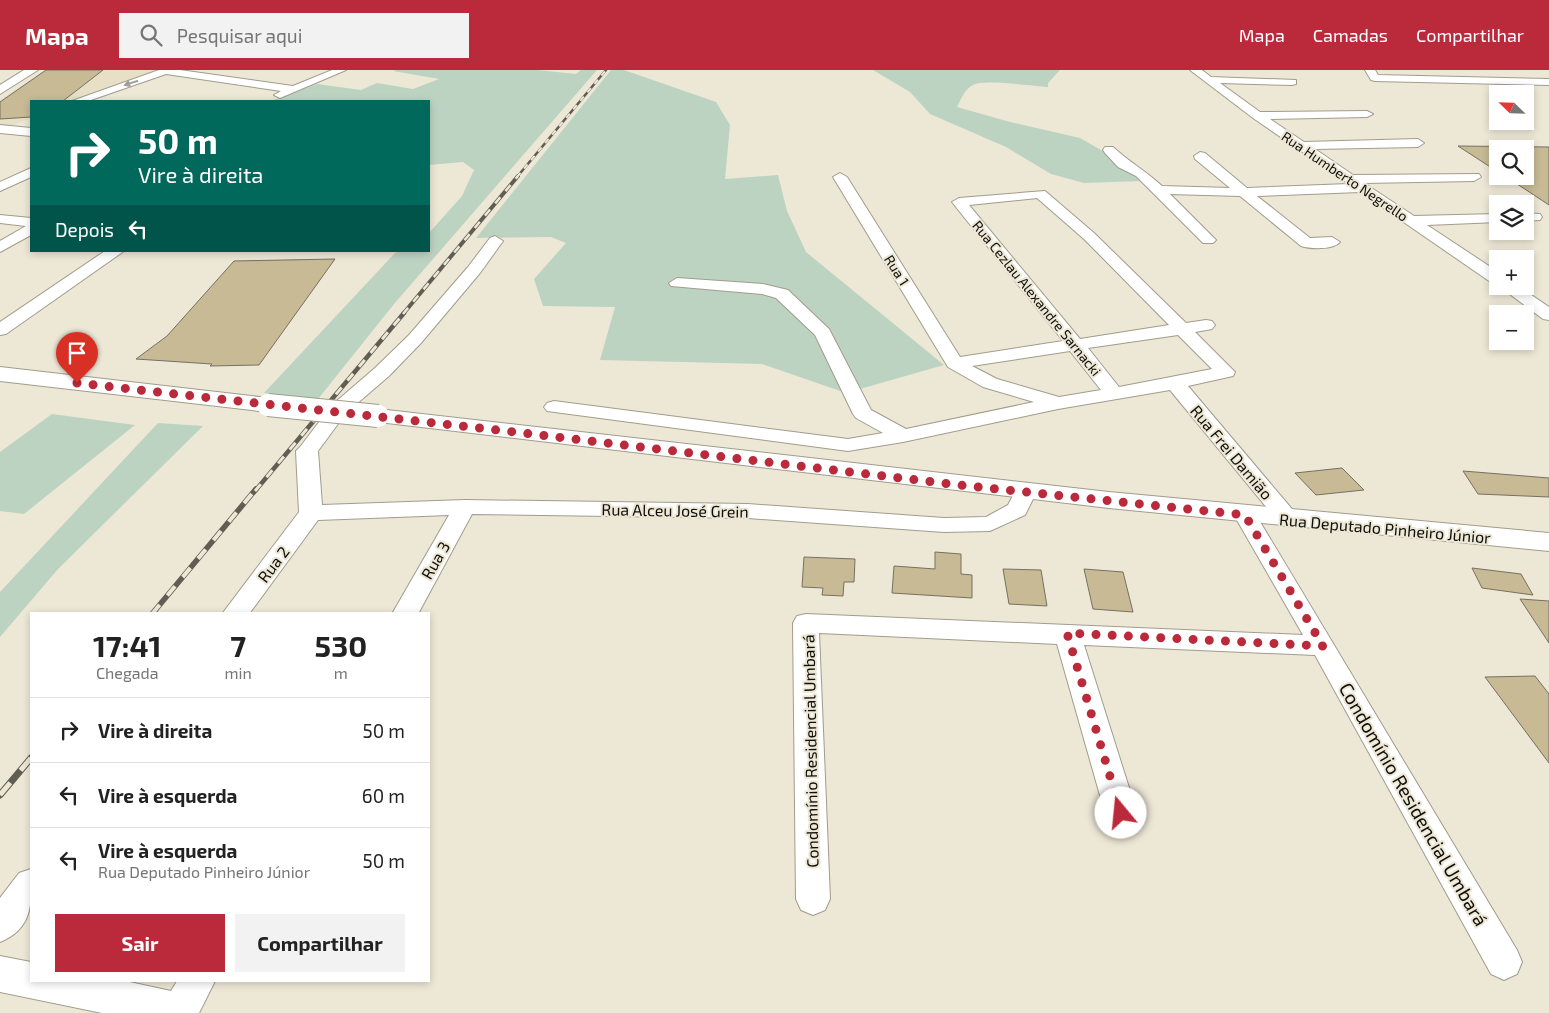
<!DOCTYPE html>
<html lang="pt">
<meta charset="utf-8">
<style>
:root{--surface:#fff;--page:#f2f2f2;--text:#222;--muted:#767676;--line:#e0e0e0;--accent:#bb2a3a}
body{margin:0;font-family:"Exo 2",sans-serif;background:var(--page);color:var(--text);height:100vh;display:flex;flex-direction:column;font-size:19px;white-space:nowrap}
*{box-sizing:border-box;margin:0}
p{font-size:16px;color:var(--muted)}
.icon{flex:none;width:28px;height:28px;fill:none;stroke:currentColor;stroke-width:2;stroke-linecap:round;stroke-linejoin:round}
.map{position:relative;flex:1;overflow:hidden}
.sheet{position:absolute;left:30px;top:542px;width:400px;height:370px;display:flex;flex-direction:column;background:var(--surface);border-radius:0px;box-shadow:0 2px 8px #0003}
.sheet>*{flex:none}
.banner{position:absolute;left:30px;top:30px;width:400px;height:152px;border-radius:0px;box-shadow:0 2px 8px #0003;background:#00695c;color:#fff;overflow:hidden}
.needle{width:32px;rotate:293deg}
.buttons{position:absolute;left:1489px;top:15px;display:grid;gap:10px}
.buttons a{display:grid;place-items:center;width:45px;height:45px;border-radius:0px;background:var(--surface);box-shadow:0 2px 8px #0003;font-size:25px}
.pin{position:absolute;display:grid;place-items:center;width:42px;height:42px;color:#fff;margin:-51px -21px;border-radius:50% 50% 50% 0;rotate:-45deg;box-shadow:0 0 5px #0007}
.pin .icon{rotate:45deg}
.me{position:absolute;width:55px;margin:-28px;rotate:343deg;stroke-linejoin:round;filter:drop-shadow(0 0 4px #0008)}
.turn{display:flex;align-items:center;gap:18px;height:105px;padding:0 25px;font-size:22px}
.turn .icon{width:65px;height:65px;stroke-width:2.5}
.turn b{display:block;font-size:35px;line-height:42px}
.then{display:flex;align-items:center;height:48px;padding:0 25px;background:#0003;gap:10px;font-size:19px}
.eta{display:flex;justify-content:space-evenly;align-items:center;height:85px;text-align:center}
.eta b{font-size:30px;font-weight:700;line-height:35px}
.primary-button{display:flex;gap:10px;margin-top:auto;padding:10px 25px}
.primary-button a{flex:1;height:58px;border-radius:0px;background:var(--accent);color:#fff;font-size:20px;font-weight:700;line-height:58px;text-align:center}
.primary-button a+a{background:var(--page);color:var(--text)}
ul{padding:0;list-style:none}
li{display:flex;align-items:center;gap:15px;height:65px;padding:0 25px;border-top:1px solid var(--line)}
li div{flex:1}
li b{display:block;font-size:19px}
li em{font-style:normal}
header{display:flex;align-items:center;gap:30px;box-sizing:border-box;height:70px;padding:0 25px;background:var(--accent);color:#fff}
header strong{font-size:24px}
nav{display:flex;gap:28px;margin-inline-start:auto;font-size:18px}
.search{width:350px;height:45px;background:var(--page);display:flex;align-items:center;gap:12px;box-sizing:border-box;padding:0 18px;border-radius:0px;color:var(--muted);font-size:19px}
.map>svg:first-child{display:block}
.built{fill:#e7dfc6}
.green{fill:#bdd3c2}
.building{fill:#c7ba95;stroke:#767061}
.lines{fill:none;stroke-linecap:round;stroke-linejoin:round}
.minor-casing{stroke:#a19c8c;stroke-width:2}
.tertiary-casing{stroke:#a19c8c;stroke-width:2}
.minor{fill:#fff;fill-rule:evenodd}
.tertiary{fill:#fff;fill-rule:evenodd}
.rail-far4-casing{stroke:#605d53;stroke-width:2.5}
.rail-far3-casing{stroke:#605d53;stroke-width:4}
.rail-far2-casing{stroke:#605d53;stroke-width:4.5}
.rail-far1-casing{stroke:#605d53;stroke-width:5.5}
.rail-casing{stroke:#605d53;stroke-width:7}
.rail-far4{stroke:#ede7d6;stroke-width:2;stroke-dasharray:5.5;stroke-linecap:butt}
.rail-far3{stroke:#ede7d6;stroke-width:2.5;stroke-dasharray:8;stroke-linecap:butt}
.rail-far2{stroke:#ede7d6;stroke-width:3;stroke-dasharray:9;stroke-linecap:butt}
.rail-far1{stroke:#ede7d6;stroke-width:4;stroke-dasharray:12;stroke-linecap:butt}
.rail{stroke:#ede7d6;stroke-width:5;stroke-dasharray:16;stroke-linecap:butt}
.tertiary-bridge-casing{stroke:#a19c8c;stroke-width:24;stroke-linecap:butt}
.tertiary-bridge{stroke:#fff;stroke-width:22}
.oneway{fill:#9f9f9c}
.route{stroke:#bb2a3a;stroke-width:9;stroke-dasharray:0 16.2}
.labels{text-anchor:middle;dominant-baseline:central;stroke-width:4;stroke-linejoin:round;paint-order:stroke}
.far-street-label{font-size:14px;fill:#100e08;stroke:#ede7d6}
.street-label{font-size:16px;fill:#100e08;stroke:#ede7d6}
.near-street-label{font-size:19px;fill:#100e08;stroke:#ede7d6}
</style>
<header>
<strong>Mapa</strong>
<div class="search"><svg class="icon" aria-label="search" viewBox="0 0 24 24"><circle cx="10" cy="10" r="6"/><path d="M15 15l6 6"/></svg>Pesquisar aqui</div>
<nav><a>Mapa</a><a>Camadas</a><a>Compartilhar</a></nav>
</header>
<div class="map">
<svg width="1549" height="943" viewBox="0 0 1549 943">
<rect width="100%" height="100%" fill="#ede7d6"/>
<!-- built -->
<polygon class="built" points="46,0 160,0 69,31 31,31 31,48 11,56 0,56 0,30"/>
<!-- green -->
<g class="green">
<polygon points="396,0 538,0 576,4 581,0 597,0 394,234 318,329 264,323 395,183 399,181 429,181 429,163 462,126 474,100 463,92 429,95 429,31 271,31 317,14 361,20 377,13 413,19 439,9 393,1"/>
<polygon points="611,0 624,0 716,32 730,55 725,109 778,105 787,141 806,182 944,295 846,323 762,294 600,290 615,237 543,236 534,209 566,173 551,167 476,168"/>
<path d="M873,0H1060L1048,13V17C1033,16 985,9 973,15C965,19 961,29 957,37L1010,52L1080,68L1101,80L1141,111L1084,113L1051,104L1006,77L930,44L910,22Z"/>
<polygon points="52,344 135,355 24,444 0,441 0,382"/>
<polygon points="158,353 203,356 58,499 0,567 0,522"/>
</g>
<!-- building -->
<g class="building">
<polygon points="46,0 103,0 63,31 31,31 31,47 0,49 0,32"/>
<polygon points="1458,76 1549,77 1549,135 1505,106 1525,106 1525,79 1498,79 1498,102"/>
<polygon points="335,189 259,295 210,296 212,294 136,289 167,266 234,191"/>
<polygon points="1342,398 1364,420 1316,425 1295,403"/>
<polygon points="1463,401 1549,408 1549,427 1478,424"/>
<polygon points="935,482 961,484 961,504 972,505 972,528 892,523 894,496 935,499"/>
<polygon points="804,487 855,489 854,512 844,512 843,526 822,525 823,518 802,517"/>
<polygon points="1472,498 1521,504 1533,525 1482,518"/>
<polygon points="1003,499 1041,500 1047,536 1009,534"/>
<polygon points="1084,499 1123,502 1133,542 1093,539"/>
<polygon points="1520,529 1549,531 1549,573"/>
<polygon points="1535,606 1549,624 1549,693 1485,607"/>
</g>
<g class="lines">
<!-- minor casing -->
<g class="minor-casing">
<g id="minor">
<polygon points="159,0 180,0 293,16 332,0 346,0 280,28 274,25 281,21 166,4 88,31 72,31"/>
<path d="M1190,0H1202L1211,7L1296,10V14L1292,15L1220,13L1260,42L1367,41L1373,44L1367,47L1270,49L1304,72L1418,69L1424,73L1418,77L1315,79L1353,105L1479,104L1481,107L1474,111L1364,113L1414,146L1498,144V152L1427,155L1498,202V215L1492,213L1360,122L1257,126L1310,168L1332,167L1340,172C1333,180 1310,179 1301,176L1240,126L1170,124L1216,170L1213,173H1203L1136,106L1118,97L1105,83L1103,80L1105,77H1113C1129,92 1146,101 1162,116L1230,118L1195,89L1194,86L1200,82L1205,83L1247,118L1349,114L1253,48Z"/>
<polygon points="1365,0 1375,0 1378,5 1549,9 1549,15 1375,11 1371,10"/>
<polygon points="0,55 31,58 31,66 0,63"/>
<polygon points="31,98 31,107 0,121 0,112"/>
<path d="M840,103L847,107L960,287L1063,271L952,132L959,128L1045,121L1094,163L1186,253L1206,250L1212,251L1215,255L1212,259L1195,262L1235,302L1233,306L1188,316L1297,445L1301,450L1297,455L1289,457L1281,455L1170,320L1058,339L903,372L848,381L547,341L544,337L547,333L554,331L848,369L883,363L856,348L853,344L815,265L776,228L762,224L671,216L669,213L677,208L763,214L788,220L829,259L871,340L906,359L1034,332L983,317L948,297L833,107ZM1037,128L1084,169L1169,255L1080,269L969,135ZM1178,265L1212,299L1119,317L1088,278ZM1070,281L1101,320L1059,327L997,309L972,296Z"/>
<polygon points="1525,143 1540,144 1542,147 1540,150 1525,151"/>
<polygon points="0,145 31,148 31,165 0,182 0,171 26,156 0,153"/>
<polygon points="495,166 503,171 480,203 421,273 389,306 346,343 318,381 322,435 465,430 748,434 944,448 986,447 1008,435 1017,418 1025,416 1033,418 1036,423 1025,445 990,461 944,462 748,448 472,444 418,544 392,544 449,445 318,450 249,544 222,544 299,442 296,381 300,377 332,335 375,298 409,265 468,197 490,168"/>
<polygon points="105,181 124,181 6,264 0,265 0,252"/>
<polygon points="1499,216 1518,216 1549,237 1549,250 1543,249"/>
<polygon points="1245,438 1253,440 1517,880 1522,892 1517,904 1504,910 1491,904 1315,585 1084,575 1137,743 1132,753 1121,757 1110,753 1105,743 1057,574 819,563 830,829 825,840 813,845 801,840 796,829 793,553 797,546 806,544 1303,565 1234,445 1237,440"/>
<path d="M31,799C31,830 35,858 0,872V828L19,803Z"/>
<polygon points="0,886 31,892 31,911 125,911 171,921 177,911 215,911 199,943 102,943 0,922"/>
</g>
</g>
<!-- tertiary casing -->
<g class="tertiary-casing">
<g id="tertiary">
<polygon points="24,0 38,0 0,24 0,15"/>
<polygon points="0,297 268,328 276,330 280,335 276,340 268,342 0,311"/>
<polygon points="378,339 1109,422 1549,463 1549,481 1109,438 370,351 366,346 370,341"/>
</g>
</g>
<!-- minor -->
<use href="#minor" class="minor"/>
<!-- tertiary -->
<use href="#tertiary" class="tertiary"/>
<!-- rail-far4 casing -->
<g class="rail-far4-casing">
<polyline id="rail-far4" points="517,107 606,0"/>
</g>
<!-- rail-far3 casing -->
<g class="rail-far3-casing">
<polyline id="rail-far3" points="403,244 518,106"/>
</g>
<!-- rail-far2 casing -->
<g class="rail-far2-casing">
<polyline id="rail-far2" points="255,421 404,243"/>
</g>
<!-- rail-far1 casing -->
<g class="rail-far1-casing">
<polyline id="rail-far1" points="152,544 256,419"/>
</g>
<!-- rail casing -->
<g class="rail-casing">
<polyline id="rail" points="0,725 31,688"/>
</g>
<!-- rail-far4 -->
<use href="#rail-far4" class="rail-far4"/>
<!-- rail-far3 -->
<use href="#rail-far3" class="rail-far3"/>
<!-- rail-far2 -->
<use href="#rail-far2" class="rail-far2"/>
<!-- rail-far1 -->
<use href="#rail-far1" class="rail-far1"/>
<!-- rail -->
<use href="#rail" class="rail"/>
<!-- tertiary-bridge casing -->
<g class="tertiary-bridge-casing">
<polyline id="tertiary-bridge" points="268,335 378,346"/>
</g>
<!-- tertiary-bridge -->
<use href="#tertiary-bridge" class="tertiary-bridge"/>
</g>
<!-- one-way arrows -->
<defs><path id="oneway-solid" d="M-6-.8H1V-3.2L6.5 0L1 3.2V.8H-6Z" transform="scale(1.25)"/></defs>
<use class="oneway" href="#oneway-solid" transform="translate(131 13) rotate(162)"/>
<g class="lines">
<!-- route -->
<polyline class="route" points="77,313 506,361 959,415 1245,445 1323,576 1067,563 1121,743"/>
</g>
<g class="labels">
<!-- far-street labels -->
<g class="far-street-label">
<text transform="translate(1345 106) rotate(34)">Rua Humberto Negrello</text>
<text transform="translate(897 200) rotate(58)">Rua 1</text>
<text transform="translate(1037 228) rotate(51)">Rua Cezlau Alexandre Sarnacki</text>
</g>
<!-- street labels -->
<g class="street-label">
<text transform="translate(1232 382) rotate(50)">Rua Frei Damião</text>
<text transform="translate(675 440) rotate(1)">Rua Alceu José Grein</text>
<text transform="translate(1385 458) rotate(5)">Rua Deputado Pinheiro Júnior</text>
<text transform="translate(435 490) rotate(-60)">Rua 3</text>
<text transform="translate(273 494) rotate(-53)">Rua 2</text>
<text transform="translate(810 681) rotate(-91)">Condomínio Residencial Umbará</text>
</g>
<!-- near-street labels -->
<g class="near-street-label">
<text transform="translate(1414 734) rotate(60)">Condomínio Residencial Umbará</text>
</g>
</g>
</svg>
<div class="buttons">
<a><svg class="needle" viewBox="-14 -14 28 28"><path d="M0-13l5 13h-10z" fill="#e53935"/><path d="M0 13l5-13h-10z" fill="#767676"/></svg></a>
<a><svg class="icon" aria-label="search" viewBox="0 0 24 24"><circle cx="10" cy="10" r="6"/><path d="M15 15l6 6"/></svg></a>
<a><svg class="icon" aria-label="layers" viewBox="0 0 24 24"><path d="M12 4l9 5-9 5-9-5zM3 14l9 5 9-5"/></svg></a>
<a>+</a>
<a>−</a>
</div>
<div class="pin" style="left:77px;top:313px;background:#d93025"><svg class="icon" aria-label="arrive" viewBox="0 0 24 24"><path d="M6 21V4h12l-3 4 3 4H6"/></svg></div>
<svg class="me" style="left:1121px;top:743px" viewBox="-20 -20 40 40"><circle r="19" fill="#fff"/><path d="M0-13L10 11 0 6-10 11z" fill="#bb2a3a"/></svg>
<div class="banner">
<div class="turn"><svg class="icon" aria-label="right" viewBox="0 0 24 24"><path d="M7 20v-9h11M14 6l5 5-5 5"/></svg><div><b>50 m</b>Vire à direita</div></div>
<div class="then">Depois<svg class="icon" aria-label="left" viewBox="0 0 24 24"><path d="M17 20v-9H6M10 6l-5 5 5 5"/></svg></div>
</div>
<section class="sheet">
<div class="eta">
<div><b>17:41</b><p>Chegada</p></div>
<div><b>7</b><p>min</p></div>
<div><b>530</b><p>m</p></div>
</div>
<ul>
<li><svg class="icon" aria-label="right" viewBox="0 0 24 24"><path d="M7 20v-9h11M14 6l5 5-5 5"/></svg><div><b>Vire à direita</b></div><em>50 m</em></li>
<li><svg class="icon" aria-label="left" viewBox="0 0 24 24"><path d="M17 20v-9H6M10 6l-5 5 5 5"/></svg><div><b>Vire à esquerda</b></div><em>60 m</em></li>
<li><svg class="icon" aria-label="left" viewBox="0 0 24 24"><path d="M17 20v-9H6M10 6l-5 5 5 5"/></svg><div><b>Vire à esquerda</b><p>Rua Deputado Pinheiro Júnior</p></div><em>50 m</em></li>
</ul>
<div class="primary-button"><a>Sair</a><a>Compartilhar</a></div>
</section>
</div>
